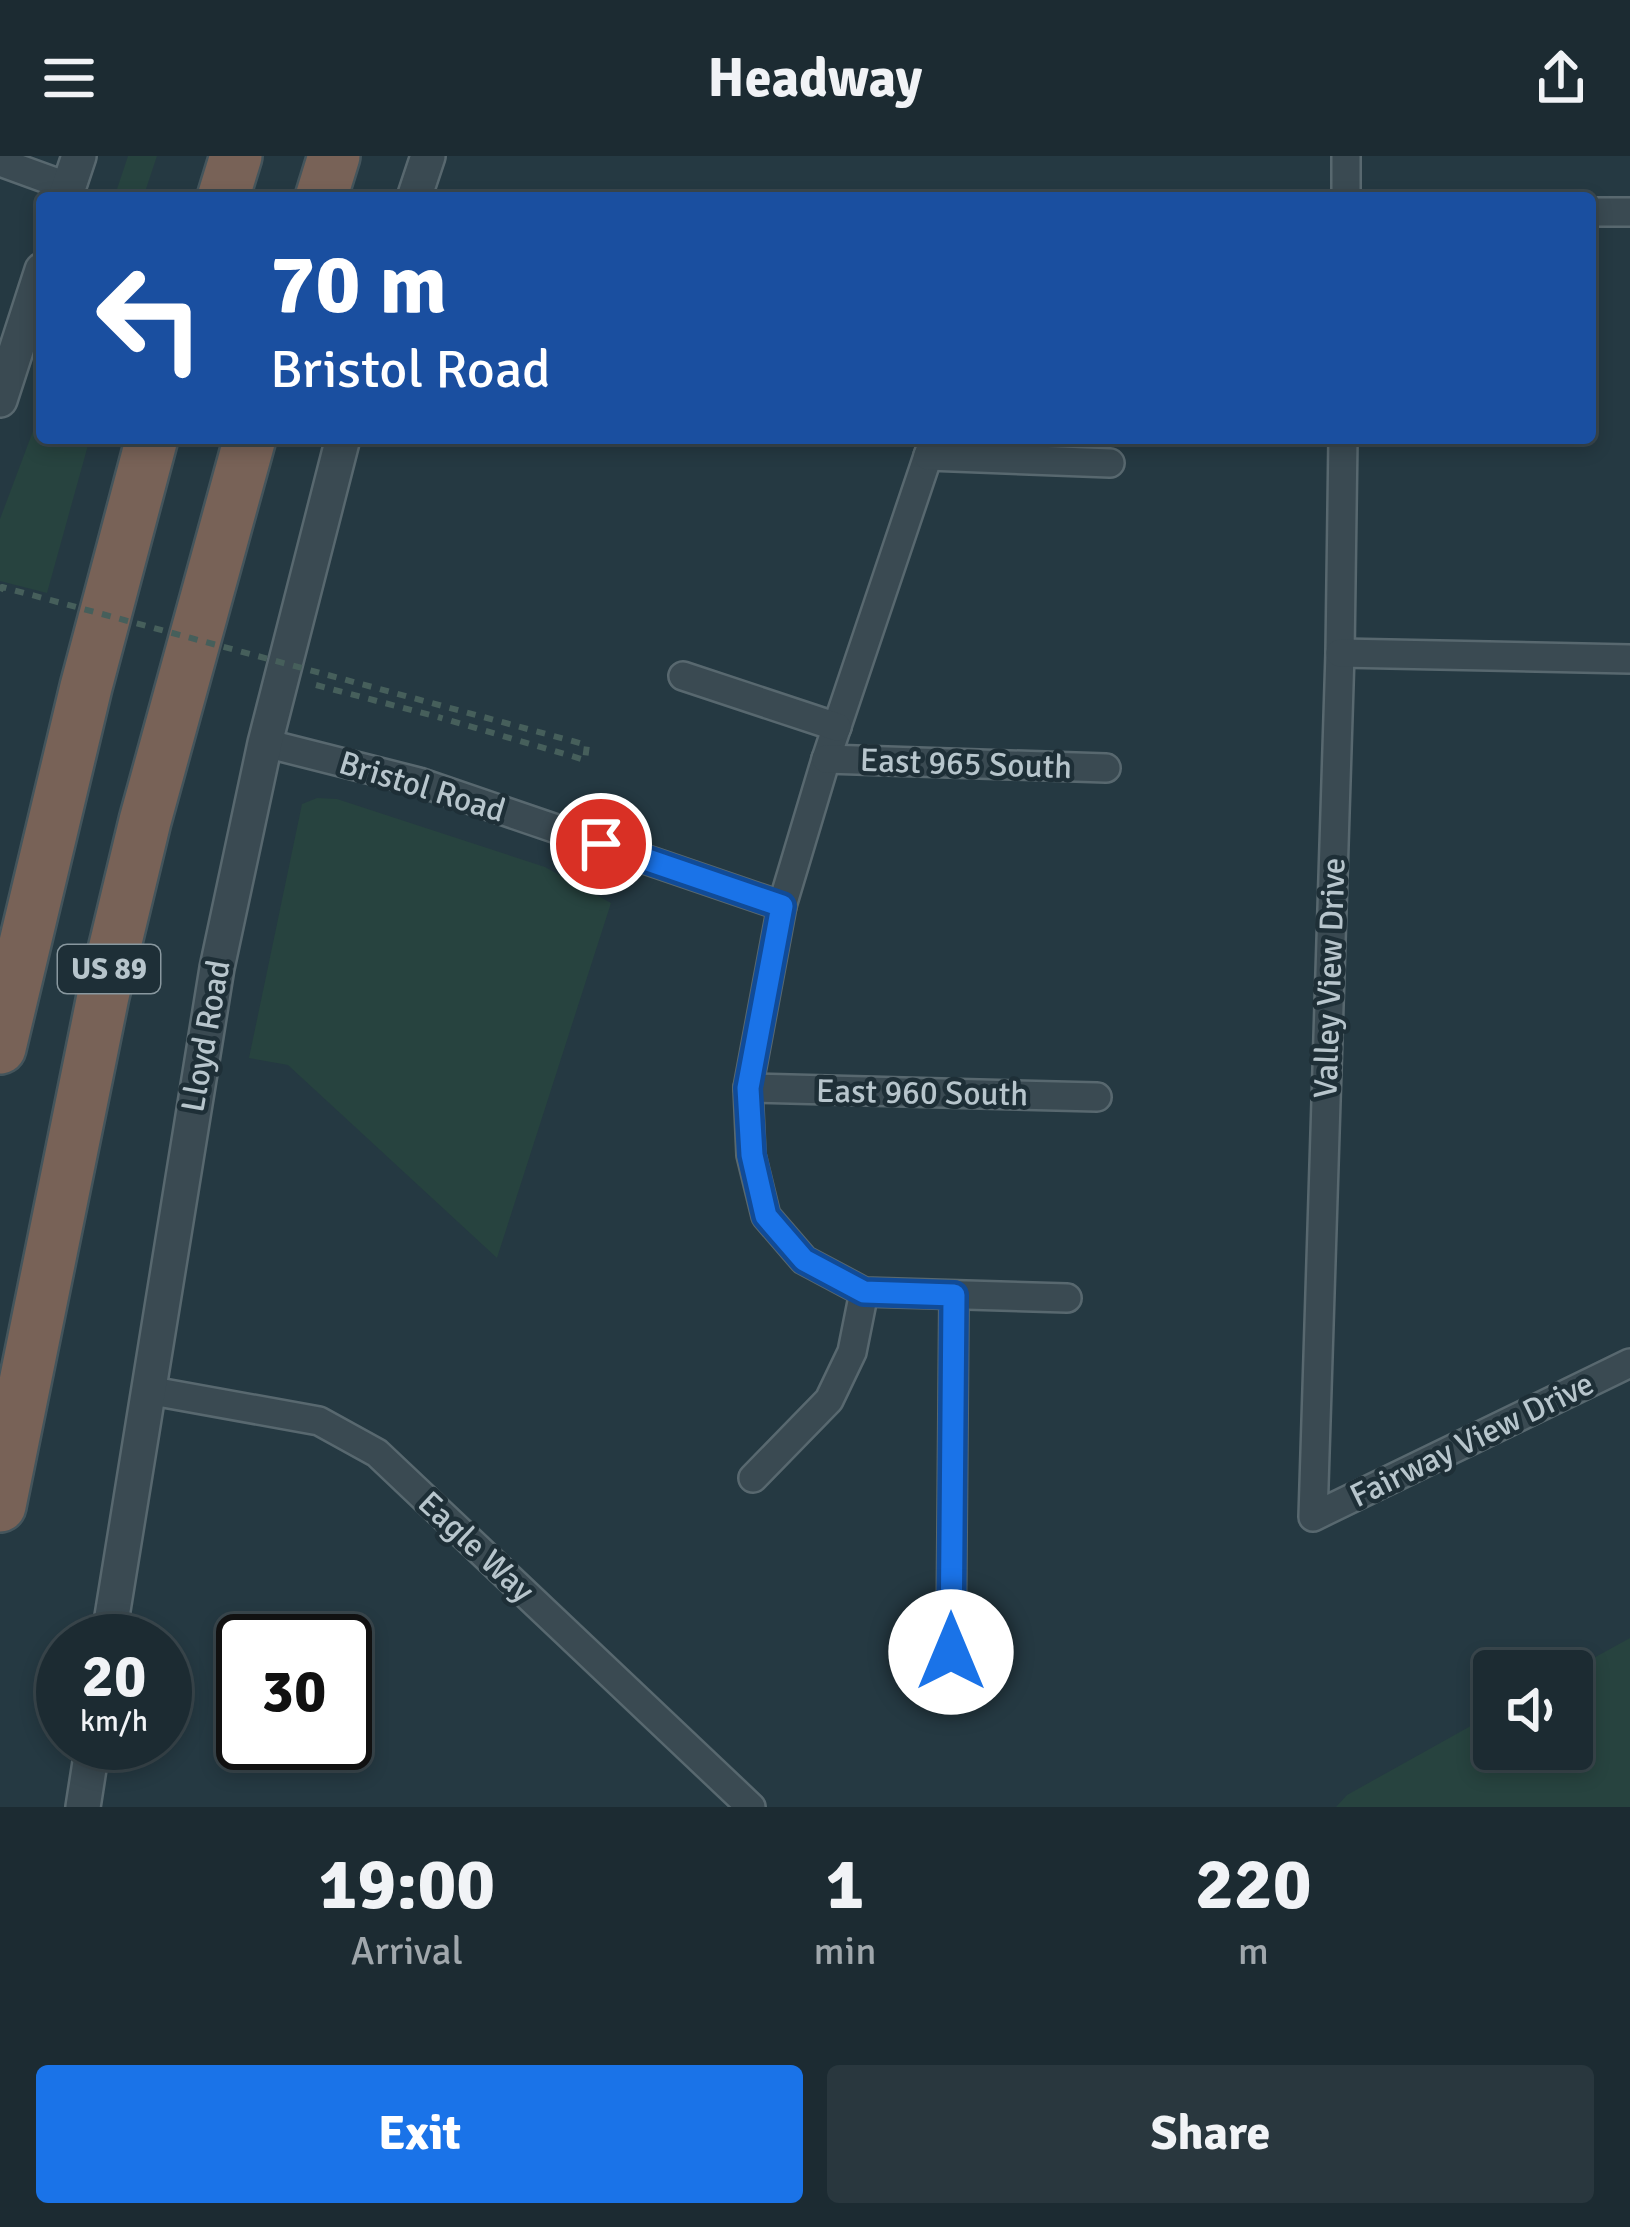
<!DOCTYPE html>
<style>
:root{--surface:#1c2b32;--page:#29373e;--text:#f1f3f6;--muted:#a0a7ac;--line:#3a474d;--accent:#1a73e8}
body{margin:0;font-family:Signika,sans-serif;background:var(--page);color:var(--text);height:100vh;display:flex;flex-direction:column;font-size:45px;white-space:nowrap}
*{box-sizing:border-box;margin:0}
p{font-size:39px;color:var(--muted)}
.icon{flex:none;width:66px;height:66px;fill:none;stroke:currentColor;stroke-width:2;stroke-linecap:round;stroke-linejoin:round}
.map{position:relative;height:1651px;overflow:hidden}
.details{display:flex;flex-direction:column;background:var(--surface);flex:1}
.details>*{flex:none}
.top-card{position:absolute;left:36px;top:36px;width:1560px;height:252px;border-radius:12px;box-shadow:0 6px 18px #0003,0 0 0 3px var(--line);background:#1a4fa0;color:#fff;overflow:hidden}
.tools{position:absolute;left:1473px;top:1494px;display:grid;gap:24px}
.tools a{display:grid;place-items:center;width:120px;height:120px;border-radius:12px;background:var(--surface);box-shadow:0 6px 18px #0003,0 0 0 3px var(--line);font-size:60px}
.speed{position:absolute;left:36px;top:1458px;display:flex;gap:24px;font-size:60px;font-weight:700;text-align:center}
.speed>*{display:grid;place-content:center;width:156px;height:156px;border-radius:50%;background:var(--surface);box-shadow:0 6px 18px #0003,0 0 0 3px var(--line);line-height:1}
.speed small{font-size:30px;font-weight:400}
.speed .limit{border:6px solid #111;border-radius:18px;background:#fff;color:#111}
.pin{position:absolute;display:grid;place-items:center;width:102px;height:102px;color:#fff;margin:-51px;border:6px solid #fff;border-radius:50%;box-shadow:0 3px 12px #0007}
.me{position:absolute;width:132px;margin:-66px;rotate:0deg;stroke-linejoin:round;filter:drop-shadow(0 0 9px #0008)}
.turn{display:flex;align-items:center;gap:42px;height:252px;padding:0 36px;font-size:54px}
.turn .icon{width:156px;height:156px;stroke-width:2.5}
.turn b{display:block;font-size:84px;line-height:102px}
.eta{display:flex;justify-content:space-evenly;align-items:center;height:204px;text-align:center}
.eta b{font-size:72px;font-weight:800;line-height:84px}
.button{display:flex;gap:24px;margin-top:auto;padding:24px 36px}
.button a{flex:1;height:138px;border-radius:12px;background:var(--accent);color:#fff;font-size:48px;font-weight:800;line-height:138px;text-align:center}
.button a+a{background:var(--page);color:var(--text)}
header{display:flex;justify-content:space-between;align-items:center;height:156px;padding:0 36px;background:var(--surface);font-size:54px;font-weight:800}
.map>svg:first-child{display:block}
.green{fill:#27433f}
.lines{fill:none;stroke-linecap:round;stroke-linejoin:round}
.minor-casing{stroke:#58686f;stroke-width:32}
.tertiary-casing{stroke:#58686f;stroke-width:38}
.motorway-casing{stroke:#44555c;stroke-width:56}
.path{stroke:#465f5b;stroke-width:6;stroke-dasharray:9 9;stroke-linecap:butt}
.minor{stroke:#3a4a52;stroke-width:27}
.tertiary{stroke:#3a4a52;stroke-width:33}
.motorway{stroke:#786257;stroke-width:51}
.path-bridge{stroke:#465f5b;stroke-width:6;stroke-dasharray:9 9;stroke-linecap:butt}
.route-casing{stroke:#114b97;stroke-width:30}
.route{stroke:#1a73e8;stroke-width:21}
.labels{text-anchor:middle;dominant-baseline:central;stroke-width:9;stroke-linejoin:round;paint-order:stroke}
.shield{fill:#1e2f37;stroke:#89989f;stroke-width:3}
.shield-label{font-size:30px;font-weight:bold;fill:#b7c5cc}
.street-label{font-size:33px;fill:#b7c5cc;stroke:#1e2f37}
</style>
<header><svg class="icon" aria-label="menu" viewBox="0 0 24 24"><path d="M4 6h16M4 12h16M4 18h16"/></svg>Headway<svg class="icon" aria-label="share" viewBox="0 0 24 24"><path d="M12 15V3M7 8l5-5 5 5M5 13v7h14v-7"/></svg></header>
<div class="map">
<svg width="1630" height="1651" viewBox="0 0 1630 1651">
<rect width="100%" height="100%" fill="#253942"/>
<!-- green -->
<g class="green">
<polygon points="128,0 157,0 143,42 114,42"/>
<polygon points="42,251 42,282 90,282 47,437 0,425 0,363"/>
<polygon points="317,642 337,643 545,711 611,747 497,1102 288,909 249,902 302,648"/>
<polygon points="1630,1482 1630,1651 1336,1651 1347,1639 1494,1557 1494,1593 1572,1593 1570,1515"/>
</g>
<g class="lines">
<!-- minor casing -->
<g class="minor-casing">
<g id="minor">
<polyline points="0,6 69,31"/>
<polyline points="1346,42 1346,0"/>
<polyline points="1590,56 1630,56"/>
<polyline points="934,282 826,603 782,750 748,932 751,999 766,1060 804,1104 864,1136 1067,1142"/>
<polyline points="1343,282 1340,497 1313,1361 1630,1207"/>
<polyline points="928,300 1110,307"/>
<polyline points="1340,497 1630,503"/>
<polyline points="683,520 837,571"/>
<polyline points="265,587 419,626 782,750"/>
<polyline points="826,603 1106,612"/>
<polyline points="748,932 1097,941"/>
<polyline points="147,1234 319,1265 377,1297 751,1651"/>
<polyline points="753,1322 829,1244 852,1196 864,1136"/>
<polyline points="951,1496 954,1139"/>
</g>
</g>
<!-- tertiary casing -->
<g class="tertiary-casing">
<g id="tertiary">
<polyline points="65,42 79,0"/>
<polyline points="414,42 428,0"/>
<polyline points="0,244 42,114"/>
<polyline points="108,1485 217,812 265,587 343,282"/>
<polyline points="83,1651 93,1587"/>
</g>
</g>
<!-- motorway casing -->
<g class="motorway-casing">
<g id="motorway">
<polyline points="223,42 236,0"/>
<polyline points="321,42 334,0"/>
<polyline points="0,892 86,531 152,282"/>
<polyline points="0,1350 103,840 145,665 250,282"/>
</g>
</g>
<!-- path -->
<polyline class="path" points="316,529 438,561"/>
<!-- minor -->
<use href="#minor" class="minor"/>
<!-- tertiary -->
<use href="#tertiary" class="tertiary"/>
<!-- motorway -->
<use href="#motorway" class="motorway"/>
<!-- path-bridge -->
<polyline class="path-bridge" points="0,435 2,431 587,589 585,604 438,561"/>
</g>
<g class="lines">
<!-- route casing -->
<g class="route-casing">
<polyline id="route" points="601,688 782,750 748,932 752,999 766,1060 804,1104 864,1136 954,1139 951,1496"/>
</g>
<!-- route -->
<use href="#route" class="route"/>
</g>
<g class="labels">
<!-- shield labels -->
<rect class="shield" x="58" y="789" width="102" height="48" rx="9"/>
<g class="shield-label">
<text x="109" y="813">US 89</text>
</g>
<!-- street labels -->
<g class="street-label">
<text transform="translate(966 608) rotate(2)">East 965 South</text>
<text transform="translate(422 631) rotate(17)">Bristol Road</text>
<text transform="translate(1330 822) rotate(-88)">Valley View Drive</text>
<text transform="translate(206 880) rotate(-80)">Lloyd Road</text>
<text transform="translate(922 937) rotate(1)">East 960 South</text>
<text transform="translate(1472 1284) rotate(-26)">Fairway View Drive</text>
<text transform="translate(476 1391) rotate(43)">Eagle Way</text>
</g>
</g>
</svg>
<div class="tools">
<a><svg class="icon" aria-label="sound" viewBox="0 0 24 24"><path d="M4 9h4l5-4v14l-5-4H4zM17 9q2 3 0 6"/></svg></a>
</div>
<div class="speed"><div>20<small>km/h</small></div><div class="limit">30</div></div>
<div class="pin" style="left:601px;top:688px;background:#d93025"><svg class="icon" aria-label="arrive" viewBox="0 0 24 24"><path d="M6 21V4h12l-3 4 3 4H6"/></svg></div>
<svg class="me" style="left:951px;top:1496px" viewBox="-20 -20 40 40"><circle r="19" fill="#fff"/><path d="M0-13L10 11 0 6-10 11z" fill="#1a73e8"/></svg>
<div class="top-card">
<div class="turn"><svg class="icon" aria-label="left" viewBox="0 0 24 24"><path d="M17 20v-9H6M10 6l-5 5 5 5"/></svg><div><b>70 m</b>Bristol Road</div></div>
</div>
</div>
<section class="details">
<div class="eta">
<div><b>19:00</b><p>Arrival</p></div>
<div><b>1</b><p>min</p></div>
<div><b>220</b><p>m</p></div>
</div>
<div class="button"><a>Exit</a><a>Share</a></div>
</section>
